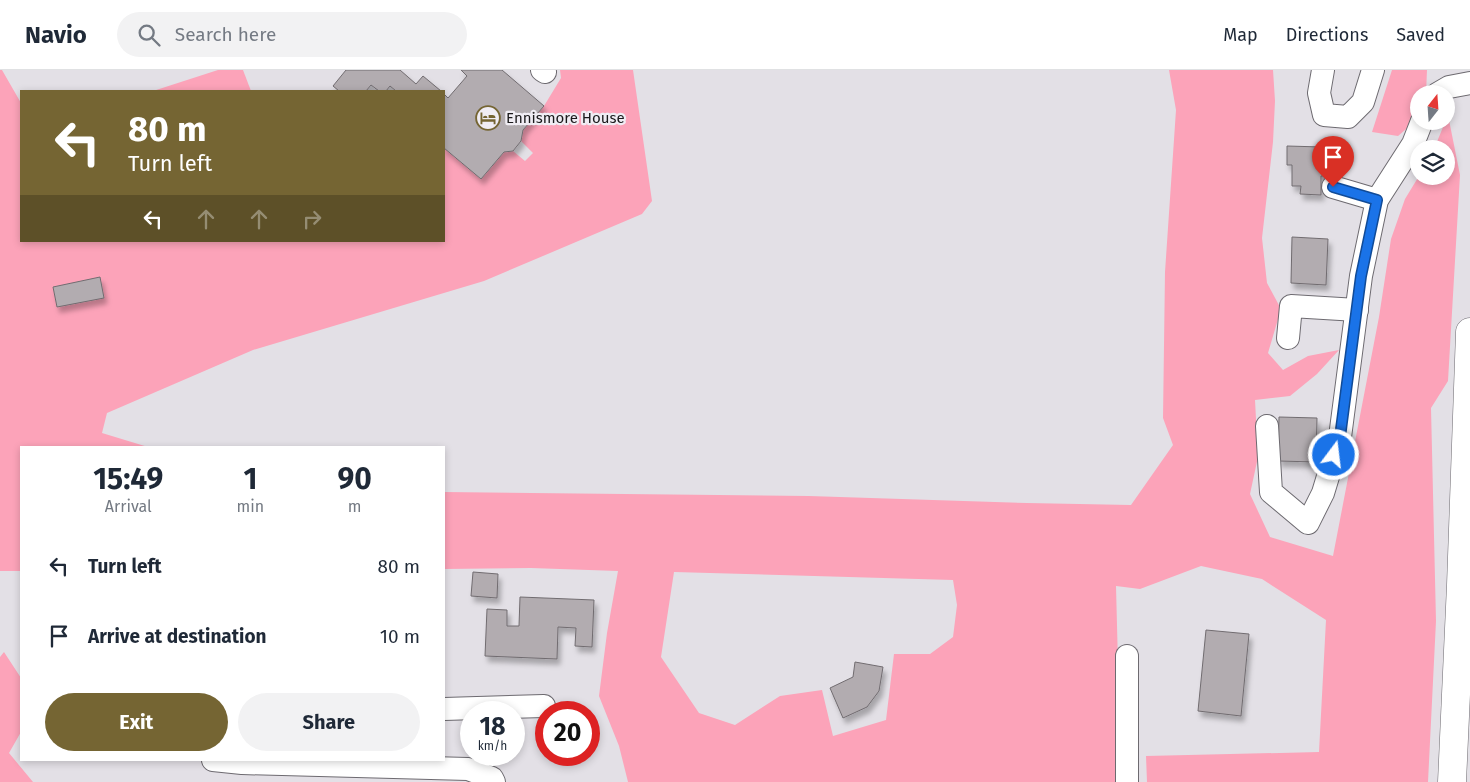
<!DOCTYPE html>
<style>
:root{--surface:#fff;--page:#f2f2f3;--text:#1f2937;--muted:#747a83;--line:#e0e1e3;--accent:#756533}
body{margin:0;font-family:"Fira Sans",sans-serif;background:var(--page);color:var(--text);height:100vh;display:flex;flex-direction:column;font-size:19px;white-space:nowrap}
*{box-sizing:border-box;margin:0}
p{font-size:16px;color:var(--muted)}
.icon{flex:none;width:28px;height:28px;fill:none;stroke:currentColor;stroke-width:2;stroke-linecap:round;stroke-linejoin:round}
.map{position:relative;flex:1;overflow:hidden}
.panel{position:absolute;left:20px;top:376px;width:425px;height:315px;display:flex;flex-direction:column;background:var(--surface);border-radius:0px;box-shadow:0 2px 8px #0003}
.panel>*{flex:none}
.top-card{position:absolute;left:20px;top:20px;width:425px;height:152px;border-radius:0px;box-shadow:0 2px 8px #0003;background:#756533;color:#fff;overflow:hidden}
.needle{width:32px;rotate:17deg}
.controls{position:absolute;left:1410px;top:15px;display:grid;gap:10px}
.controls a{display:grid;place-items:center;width:45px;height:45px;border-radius:50%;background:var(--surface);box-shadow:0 2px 8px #0003;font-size:25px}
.speed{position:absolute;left:460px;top:631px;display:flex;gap:10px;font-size:25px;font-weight:700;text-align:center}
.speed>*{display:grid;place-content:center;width:65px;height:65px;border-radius:50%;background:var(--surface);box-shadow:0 2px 8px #0003;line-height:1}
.speed small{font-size:12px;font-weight:400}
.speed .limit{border:8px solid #d22;background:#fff;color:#111}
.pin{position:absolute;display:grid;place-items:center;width:42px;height:42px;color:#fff;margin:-51px -21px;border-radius:50% 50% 50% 0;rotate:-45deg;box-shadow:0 0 5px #0007}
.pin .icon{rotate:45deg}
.me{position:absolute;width:55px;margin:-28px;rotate:15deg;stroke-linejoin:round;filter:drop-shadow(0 0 4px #0008)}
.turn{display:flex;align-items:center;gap:18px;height:105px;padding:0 25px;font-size:22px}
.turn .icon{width:65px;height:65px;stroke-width:2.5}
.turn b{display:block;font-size:35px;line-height:42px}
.lanes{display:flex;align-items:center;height:48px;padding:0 25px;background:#0003;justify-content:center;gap:25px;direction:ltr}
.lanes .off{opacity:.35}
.eta{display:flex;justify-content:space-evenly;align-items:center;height:85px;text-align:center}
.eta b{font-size:30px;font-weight:700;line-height:35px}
.button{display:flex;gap:10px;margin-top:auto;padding:10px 25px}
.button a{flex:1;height:58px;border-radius:30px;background:var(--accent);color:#fff;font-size:20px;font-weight:700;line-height:58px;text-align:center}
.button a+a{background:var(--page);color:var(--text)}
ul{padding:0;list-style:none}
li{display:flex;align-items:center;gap:15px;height:70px;padding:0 25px}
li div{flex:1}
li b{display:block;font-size:19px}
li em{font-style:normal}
header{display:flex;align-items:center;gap:30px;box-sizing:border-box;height:70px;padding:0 25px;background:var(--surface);border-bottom:1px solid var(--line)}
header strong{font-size:24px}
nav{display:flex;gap:28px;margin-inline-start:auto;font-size:18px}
.search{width:350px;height:45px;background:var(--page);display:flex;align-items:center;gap:12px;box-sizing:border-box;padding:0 18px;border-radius:28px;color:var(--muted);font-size:19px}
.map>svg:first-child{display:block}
.green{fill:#fca3b9;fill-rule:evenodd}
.building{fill:#b2acb0;stroke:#716c70;filter:url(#shadow)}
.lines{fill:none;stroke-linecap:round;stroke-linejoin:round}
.minor-casing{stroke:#6d6a70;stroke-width:24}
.major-casing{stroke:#6d6a70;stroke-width:29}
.minor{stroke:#fff;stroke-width:22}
.major{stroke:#fff;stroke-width:28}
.route-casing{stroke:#114b97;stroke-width:12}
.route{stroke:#1a73e8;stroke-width:9}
.labels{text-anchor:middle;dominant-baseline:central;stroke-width:4.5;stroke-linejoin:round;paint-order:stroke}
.poi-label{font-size:15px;fill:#1a191b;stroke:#f0edf4;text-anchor:start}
</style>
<header>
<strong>Navio</strong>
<div class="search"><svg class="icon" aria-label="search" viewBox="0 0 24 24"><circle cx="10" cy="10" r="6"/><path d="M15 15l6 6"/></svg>Search here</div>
<nav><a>Map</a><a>Directions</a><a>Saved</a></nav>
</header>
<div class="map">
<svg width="1470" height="712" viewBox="0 0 1470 712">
<defs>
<filter id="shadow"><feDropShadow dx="3" dy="5.5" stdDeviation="2.5" flood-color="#0004"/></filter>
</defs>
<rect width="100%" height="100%" fill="#e3e0e6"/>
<!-- green -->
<g class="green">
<polygon points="0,0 2,0 21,33 21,171 444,171 444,78 481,109 504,82 513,81 525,91 533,83 521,71 523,60 544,36 561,8 560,0 633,0 652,131 642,144 484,211 253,280 107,343 102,363 148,377 21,378 21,501 0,501"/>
<polygon points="218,0 243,0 251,21 153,21"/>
<path d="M1169,0H1273L1275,31L1273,72L1262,168L1267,213L1281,239L1268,283L1283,300L1308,286L1339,280L1317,304L1290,326L1255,330L1258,387L1250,424L1270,467L1333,486L1379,247L1391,169L1405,129L1419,106H1446V79H1434L1448,45L1460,105L1448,311L1431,338L1436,551L1428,712H1147L1146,686L1319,682L1326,550L1262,509L1201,496L1140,519L1116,516L1121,712H628L619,676L599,626L607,563L618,501L531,498L444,499V422L809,426L1027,433L1131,435L1173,375L1163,348L1165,202L1176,40ZM674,502L953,510L957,535L953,567L930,584H894L886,650L833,666L822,620L780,626L735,655L699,643L661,587Z"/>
<polygon points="1392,0 1427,0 1426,24 1419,24 1419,48 1398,66 1372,62"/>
<polygon points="4,582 21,608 21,662 9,683 33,712 0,712 0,587"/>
</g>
<!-- building -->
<g class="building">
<polygon points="346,0 400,0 416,14 423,6 441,21 396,21 390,16 386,21 379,21 371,15 366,21 339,21 333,16"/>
<polygon points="461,0 502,0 544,36 523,60 521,71 513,81 504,82 481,109 444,78 444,24 448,28 467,6"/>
<polygon points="1287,76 1322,77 1322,86 1327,86 1327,106 1321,106 1321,125 1300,124 1301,116 1292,116 1292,95 1287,95"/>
<polygon points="1292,167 1328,169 1326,215 1291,213"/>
<polygon points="100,207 104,228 57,237 53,217"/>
<polygon points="1279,347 1317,348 1316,392 1278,391"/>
<polygon points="473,502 498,504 497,528 471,526"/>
<polygon points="520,527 594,530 592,577 575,576 576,558 558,557 557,589 485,586 487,539 507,540 507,556 519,556"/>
<polygon points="1206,560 1249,564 1241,646 1198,641"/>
<polygon points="855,592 883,597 879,621 867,637 843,648 830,618 853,607"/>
</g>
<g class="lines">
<!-- minor casing -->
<g class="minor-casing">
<g id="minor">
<polyline points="542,0 545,2"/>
<polyline points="1323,0 1319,23 1324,45 1348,47 1363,32 1373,0"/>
<polyline points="1437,24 1449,17 1470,13"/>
<polyline points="1333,117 1377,130"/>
<polyline points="1288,268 1291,236 1357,240"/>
<polyline points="1267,356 1271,422 1308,453 1323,423 1340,367 1361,206 1377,130 1413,74 1422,51"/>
<polyline points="1127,586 1127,712"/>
<polyline points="444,639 544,636"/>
<polyline points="213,690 242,693 468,699 492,708 494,712"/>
</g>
</g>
<!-- major casing -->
<g class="major-casing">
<polyline id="major" points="1452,712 1461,515 1470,262"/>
</g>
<!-- minor -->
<use href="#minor" class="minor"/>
<!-- major -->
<use href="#major" class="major"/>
</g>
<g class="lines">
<!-- route casing -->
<g class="route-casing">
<polyline id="route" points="1333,117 1377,130 1361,206 1340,367 1334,385"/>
</g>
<!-- route -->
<use href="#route" class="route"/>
</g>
<!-- icons -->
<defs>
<g id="hotel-ring" transform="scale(1.25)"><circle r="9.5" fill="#f0edf4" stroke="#756533" stroke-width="1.5"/><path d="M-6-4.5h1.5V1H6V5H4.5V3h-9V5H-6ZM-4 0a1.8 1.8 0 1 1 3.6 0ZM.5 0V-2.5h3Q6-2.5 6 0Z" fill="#756533"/></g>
</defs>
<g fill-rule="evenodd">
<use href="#hotel-ring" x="488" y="48"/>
</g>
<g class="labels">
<!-- poi labels -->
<g class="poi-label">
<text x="506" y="48">Ennismore House</text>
</g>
</g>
</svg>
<div class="controls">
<a><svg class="needle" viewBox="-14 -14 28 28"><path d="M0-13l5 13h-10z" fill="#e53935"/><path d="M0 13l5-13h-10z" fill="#747a83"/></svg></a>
<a><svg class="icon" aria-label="layers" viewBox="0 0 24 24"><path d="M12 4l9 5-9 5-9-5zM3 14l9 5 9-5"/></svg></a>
</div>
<div class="speed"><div>18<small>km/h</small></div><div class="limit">20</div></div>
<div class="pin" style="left:1333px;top:117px;background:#d93025"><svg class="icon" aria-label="arrive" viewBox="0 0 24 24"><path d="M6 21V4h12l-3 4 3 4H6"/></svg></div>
<svg class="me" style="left:1334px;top:385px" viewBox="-20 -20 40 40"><circle r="17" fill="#1a73e8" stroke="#fff" stroke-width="3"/><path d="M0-11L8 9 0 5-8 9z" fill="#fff"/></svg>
<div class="top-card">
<div class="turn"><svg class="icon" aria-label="left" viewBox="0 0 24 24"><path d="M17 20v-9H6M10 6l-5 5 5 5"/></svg><div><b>80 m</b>Turn left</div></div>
<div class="lanes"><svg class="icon" aria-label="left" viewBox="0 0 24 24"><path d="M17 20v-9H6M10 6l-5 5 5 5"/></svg><svg class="icon off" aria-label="ahead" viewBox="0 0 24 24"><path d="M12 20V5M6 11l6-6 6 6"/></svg><svg class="icon off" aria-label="ahead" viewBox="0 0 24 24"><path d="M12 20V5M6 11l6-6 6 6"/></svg><svg class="icon off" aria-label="right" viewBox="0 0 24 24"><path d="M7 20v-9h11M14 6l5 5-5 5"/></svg></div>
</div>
<section class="panel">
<div class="eta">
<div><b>15:49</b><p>Arrival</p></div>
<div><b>1</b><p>min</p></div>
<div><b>90</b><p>m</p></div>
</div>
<ul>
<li><svg class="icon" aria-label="left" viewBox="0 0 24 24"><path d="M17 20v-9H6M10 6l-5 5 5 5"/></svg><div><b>Turn left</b></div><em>80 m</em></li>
<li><svg class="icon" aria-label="arrive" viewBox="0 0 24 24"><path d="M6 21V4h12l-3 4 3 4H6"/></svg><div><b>Arrive at destination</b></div><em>10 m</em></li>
</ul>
<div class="button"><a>Exit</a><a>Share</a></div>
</section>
</div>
